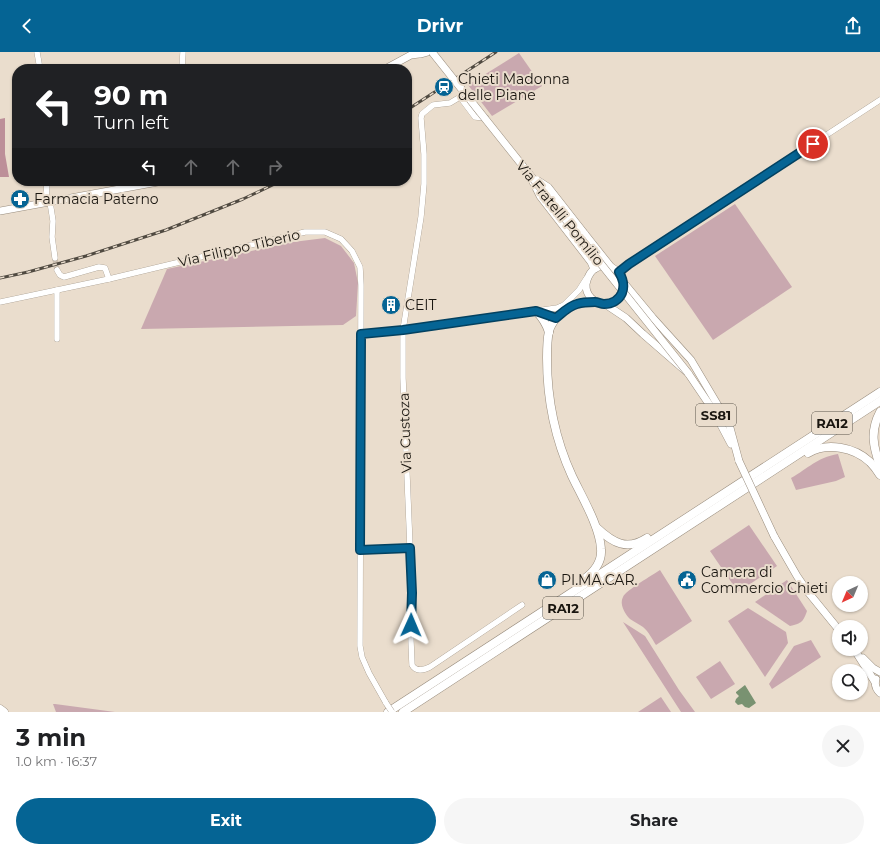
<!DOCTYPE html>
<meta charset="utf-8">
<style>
:root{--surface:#fff;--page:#f6f6f6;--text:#202124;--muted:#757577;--accent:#056494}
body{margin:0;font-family:Montserrat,sans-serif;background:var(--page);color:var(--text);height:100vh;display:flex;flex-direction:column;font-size:15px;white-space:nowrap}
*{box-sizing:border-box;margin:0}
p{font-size:13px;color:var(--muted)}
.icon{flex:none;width:22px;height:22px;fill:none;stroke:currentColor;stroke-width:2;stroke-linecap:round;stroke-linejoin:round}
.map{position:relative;height:660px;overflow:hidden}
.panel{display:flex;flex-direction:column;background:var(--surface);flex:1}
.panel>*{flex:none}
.top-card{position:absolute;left:12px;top:12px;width:400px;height:122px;border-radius:16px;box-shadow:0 1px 3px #0004;background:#202124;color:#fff;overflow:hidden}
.needle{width:26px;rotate:224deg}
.controls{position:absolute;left:832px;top:524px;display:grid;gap:8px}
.controls a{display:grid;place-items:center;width:36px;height:36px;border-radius:50%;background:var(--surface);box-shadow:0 1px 3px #0004;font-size:20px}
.pin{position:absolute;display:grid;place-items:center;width:34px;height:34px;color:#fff;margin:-17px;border:2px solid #fff;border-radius:50%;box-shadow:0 1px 4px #0007}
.me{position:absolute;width:44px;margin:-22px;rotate:1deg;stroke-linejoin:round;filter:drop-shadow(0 0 3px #0008)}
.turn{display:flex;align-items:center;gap:14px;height:84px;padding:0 16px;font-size:18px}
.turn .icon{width:52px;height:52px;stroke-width:2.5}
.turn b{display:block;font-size:28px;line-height:34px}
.lanes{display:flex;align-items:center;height:38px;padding:0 16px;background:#0003;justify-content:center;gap:20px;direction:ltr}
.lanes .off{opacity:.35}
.round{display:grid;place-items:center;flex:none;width:42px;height:42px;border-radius:21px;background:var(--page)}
.overview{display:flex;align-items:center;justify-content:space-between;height:68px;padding:0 16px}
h1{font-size:24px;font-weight:700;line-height:30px}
.button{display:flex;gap:8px;margin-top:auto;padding:8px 16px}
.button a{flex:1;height:46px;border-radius:24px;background:var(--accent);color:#fff;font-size:16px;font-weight:700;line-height:46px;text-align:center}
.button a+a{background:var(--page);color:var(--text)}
header{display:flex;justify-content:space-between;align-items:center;height:52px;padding:0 16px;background:var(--accent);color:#fff;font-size:18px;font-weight:700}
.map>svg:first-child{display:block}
.green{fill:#c9a8af}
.forest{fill:#bd8f99}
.water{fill:#799271}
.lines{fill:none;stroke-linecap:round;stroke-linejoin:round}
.minor-tunnel{stroke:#cbbfb1;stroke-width:5.5;stroke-dasharray:5.5 3;stroke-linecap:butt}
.minor-casing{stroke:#988c7d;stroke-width:6}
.major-casing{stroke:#988c7d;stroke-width:8}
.highway-casing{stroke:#988c7d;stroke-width:9}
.minor{stroke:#fff;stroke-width:5.5}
.major{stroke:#fff;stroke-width:7}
.highway{stroke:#fff;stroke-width:8}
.rail-casing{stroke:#504a41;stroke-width:3}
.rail{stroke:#eaddcd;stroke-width:1.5;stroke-dasharray:4.5;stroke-linecap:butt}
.minor-bridge-casing{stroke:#988c7d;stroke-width:6;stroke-linecap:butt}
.major-bridge-casing{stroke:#988c7d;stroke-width:8;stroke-linecap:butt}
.minor-bridge{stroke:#fff;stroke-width:5.5}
.major-bridge{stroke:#fff;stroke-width:7}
.route-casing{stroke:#034160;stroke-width:10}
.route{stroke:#056494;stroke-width:7}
.labels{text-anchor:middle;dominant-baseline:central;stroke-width:4;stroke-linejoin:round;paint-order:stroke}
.shield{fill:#eaddcd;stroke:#585249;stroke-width:1}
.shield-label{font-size:13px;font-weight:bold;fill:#1a1610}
.poi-label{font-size:14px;fill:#1a1610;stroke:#eaddcd;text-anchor:start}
.street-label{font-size:14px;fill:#1a1610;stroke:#eaddcd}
</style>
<header><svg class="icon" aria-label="back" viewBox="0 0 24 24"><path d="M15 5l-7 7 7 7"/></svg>Drivr<svg class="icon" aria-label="share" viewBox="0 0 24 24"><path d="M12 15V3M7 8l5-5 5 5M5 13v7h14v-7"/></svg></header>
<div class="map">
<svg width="880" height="660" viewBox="0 0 880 660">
<rect width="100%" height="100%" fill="#eaddcd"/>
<!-- green -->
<g class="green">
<polygon points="519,1 542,34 492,64 468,33"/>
<polygon points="735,152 792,235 713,288 655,204"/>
<polygon points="325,186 341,194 354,211 358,231 356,264 343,273 141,277 167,217 293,190"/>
<path d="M838,402L845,425L836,429L796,438L791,426C809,416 816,406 838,402Z"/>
<polygon points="749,473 777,514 738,540 710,499"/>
<path d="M660,518L692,569L656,593C652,587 649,580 643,575C639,572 634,570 630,567C625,562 619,552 623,545C626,538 653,523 660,518Z"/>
<path d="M787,528L807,559C803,570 802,571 790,574L755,550Z"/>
<polygon points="748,556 786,580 788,591 765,625 728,569"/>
<polygon points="623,570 645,584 679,638 695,660 681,660"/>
<polygon points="811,588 821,605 772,637 769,632 794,594"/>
<polygon points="720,609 735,632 711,647 696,625"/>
<polygon points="661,645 671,660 638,660"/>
<polygon points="55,652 115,660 56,660 53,652"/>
</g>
<!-- forest -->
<polygon class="forest" points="5,66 5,102 9,125 0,125 0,67"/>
<!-- water -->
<polygon class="water" points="745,633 756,651 749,656 745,655 742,652 738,653 735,650 736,647 739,644 736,641 736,640"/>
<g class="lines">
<!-- minor-tunnel -->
<polyline class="minor-tunnel" points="55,206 57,218"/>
<!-- minor casing -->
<g class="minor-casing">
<g id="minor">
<polyline points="37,0 40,17"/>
<polyline points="182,17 183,0"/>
<path d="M486,66L475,65L460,45L450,51L433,53L422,62L421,66L424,102V132L421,165L403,278V326L411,519V589L412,613C416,620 424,618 430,615L522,553"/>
<polyline points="50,150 53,169 52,185 55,206"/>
<polyline points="46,151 47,129"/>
<polyline points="57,218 60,223 64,225 99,215 105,216 109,227"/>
<polyline points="619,220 629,212 644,202 880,48"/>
<polyline points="0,250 109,227 305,180 325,180 341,187 352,199 360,215 361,233 360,594 362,605 369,621 386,651"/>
<polyline points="537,260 556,266"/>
<path d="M561,262C572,252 582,250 597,250"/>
<polyline points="556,266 564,253 579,238 586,227"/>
<polyline points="361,282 403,278 512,263 543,258 557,256 564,253"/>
<polyline points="57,287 57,238"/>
<polyline points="360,498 410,496"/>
</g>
</g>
<!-- major casing -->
<g class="major-casing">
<g id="major">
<polyline points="415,0 421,2 428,0"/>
<polyline points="385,17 411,3 419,2"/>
<polyline points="533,130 540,144 591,210 594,217"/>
<polyline points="0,159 163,129"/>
<polyline points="584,181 611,215"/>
<path d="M624,231C622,261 585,256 586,232C587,227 589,222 593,218C606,208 620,217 624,231L653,266L691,308L729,372L739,409"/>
<polyline points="605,252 626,266 643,282 688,321 713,358 731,392"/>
<polyline points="774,484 797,524 808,540 839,578"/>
<polyline points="854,597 875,630"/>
<polyline points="863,606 873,616 880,620"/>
<path d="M876,627C874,633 876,637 880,641"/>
</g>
</g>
<!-- highway casing -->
<g class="highway-casing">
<g id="highway">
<path d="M536,259C543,266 546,271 549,280"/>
<path d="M556,266C553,270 550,275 549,279C547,288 547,298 547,306C547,348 555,387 572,424C582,445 600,475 601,497C602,510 594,520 584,527"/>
<path d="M880,360C870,379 873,394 880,414"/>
<path d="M808,401C827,390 854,395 870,410C874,414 877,418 880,423"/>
<path d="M597,476C613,491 627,499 647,486"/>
<polyline points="0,657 4,660"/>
<polyline points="388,660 880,340"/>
<polyline points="403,660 880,349"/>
</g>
</g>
<!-- minor -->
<use href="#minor" class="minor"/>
<!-- major -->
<use href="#major" class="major"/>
<!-- highway -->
<use href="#highway" class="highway"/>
<!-- rail casing -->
<g class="rail-casing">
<g id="rail">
<polyline points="407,58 496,0"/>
<polyline points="0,226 28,220 86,204 166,178 243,147 281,129"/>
</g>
</g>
<!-- rail -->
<use href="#rail" class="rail"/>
<!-- minor-bridge casing -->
<g class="minor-bridge-casing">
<polyline id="minor-bridge" points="386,651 392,660"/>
</g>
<!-- major-bridge casing -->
<g class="major-bridge-casing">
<g id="major-bridge">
<polyline points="432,0 688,321"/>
<polyline points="537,128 548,135 584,181"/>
<polyline points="739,409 774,484"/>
</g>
</g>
<!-- minor-bridge -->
<use href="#minor-bridge" class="minor-bridge"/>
<!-- major-bridge -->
<use href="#major-bridge" class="major-bridge"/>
</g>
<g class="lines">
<!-- route casing -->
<g class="route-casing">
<path id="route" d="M411,573L412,541L410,496L360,498L361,282L403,278L536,259L556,266C562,261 569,254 577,252C583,250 589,250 595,250C598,250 601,252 604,252C612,252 619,248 622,241C625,233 623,227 619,220L629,212L813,92"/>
</g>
<!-- route -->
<use href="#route" class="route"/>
</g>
<!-- icons -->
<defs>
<g id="station-disc" transform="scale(1)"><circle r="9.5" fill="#056494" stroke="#eaddcd"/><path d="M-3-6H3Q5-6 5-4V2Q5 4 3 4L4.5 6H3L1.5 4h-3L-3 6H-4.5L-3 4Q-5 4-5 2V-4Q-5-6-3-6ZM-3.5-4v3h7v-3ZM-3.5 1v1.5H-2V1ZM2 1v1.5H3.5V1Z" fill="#fff"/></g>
<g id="pharmacy-disc" transform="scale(1)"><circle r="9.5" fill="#056494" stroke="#eaddcd"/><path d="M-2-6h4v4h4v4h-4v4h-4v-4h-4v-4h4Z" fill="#fff"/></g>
<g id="building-disc" transform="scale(1)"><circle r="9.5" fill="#056494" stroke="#eaddcd"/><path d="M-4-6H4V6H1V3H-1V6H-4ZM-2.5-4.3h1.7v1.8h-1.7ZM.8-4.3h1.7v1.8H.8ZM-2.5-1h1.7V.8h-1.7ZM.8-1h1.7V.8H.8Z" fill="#fff"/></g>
<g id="shop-disc" transform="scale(1)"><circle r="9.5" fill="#056494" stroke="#eaddcd"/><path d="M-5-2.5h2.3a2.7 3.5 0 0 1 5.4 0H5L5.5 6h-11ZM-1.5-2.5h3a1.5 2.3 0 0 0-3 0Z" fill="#fff"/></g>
<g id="civic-disc" transform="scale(1)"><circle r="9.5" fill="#056494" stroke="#eaddcd"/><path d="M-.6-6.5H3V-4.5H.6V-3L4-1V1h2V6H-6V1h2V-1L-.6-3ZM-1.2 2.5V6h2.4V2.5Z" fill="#fff"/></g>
</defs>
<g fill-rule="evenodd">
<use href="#station-disc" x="444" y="35"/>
<use href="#pharmacy-disc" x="20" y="147"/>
<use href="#building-disc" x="391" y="253"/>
<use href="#shop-disc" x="547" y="528"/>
<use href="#civic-disc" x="687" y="528"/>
</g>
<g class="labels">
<!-- shield labels -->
<g class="shield">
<rect x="696" y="352" width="40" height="22" rx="3"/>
<rect x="812" y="360" width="40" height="22" rx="3"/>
<rect x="543" y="545" width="40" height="22" rx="3"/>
</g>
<g class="shield-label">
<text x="716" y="363">SS81</text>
<text x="832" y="371">RA12</text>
<text x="563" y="556">RA12</text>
</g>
<!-- poi labels -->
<g class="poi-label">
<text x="458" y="27">Chieti Madonna<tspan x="458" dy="16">delle Piane</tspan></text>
<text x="34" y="147">Farmacia Paterno</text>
<text x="405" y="253">CEIT</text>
<text x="701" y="520">Camera di<tspan x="701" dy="16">Commercio Chieti</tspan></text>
<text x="561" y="528">PI.MA.CAR.</text>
</g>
<!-- street labels -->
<g class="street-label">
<text transform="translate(560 161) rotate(51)">Via Fratelli Pomilio</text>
<text transform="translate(239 196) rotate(-13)">Via Filippo Tiberio</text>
<text transform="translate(405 381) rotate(-92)">Via Custoza</text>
</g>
</g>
</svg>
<div class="controls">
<a><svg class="needle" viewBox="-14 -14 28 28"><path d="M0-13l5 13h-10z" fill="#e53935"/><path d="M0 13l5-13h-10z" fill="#757577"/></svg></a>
<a><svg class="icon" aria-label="sound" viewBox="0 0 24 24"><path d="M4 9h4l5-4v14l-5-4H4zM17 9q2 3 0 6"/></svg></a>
<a><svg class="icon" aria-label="search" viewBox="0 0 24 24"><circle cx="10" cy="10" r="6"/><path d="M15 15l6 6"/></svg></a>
</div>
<div class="pin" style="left:813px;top:92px;background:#d93025"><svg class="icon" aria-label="arrive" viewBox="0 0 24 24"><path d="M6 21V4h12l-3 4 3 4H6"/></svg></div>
<svg class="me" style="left:411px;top:573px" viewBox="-20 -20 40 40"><path d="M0-17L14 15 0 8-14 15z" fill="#056494" stroke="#fff" stroke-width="4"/></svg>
<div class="top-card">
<div class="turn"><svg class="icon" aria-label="left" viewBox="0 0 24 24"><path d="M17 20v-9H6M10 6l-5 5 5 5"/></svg><div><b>90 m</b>Turn left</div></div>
<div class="lanes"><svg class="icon" aria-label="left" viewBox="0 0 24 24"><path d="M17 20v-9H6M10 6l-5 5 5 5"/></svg><svg class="icon off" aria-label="ahead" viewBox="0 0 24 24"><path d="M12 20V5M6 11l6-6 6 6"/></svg><svg class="icon off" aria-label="ahead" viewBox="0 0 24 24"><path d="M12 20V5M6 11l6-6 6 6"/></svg><svg class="icon off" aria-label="right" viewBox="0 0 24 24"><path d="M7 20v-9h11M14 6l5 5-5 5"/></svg></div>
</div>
</div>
<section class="panel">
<div class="overview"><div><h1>3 min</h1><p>1.0 km · 16:37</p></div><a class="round"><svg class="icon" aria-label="close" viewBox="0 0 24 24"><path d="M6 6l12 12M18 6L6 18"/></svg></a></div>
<div class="button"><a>Exit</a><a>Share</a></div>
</section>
